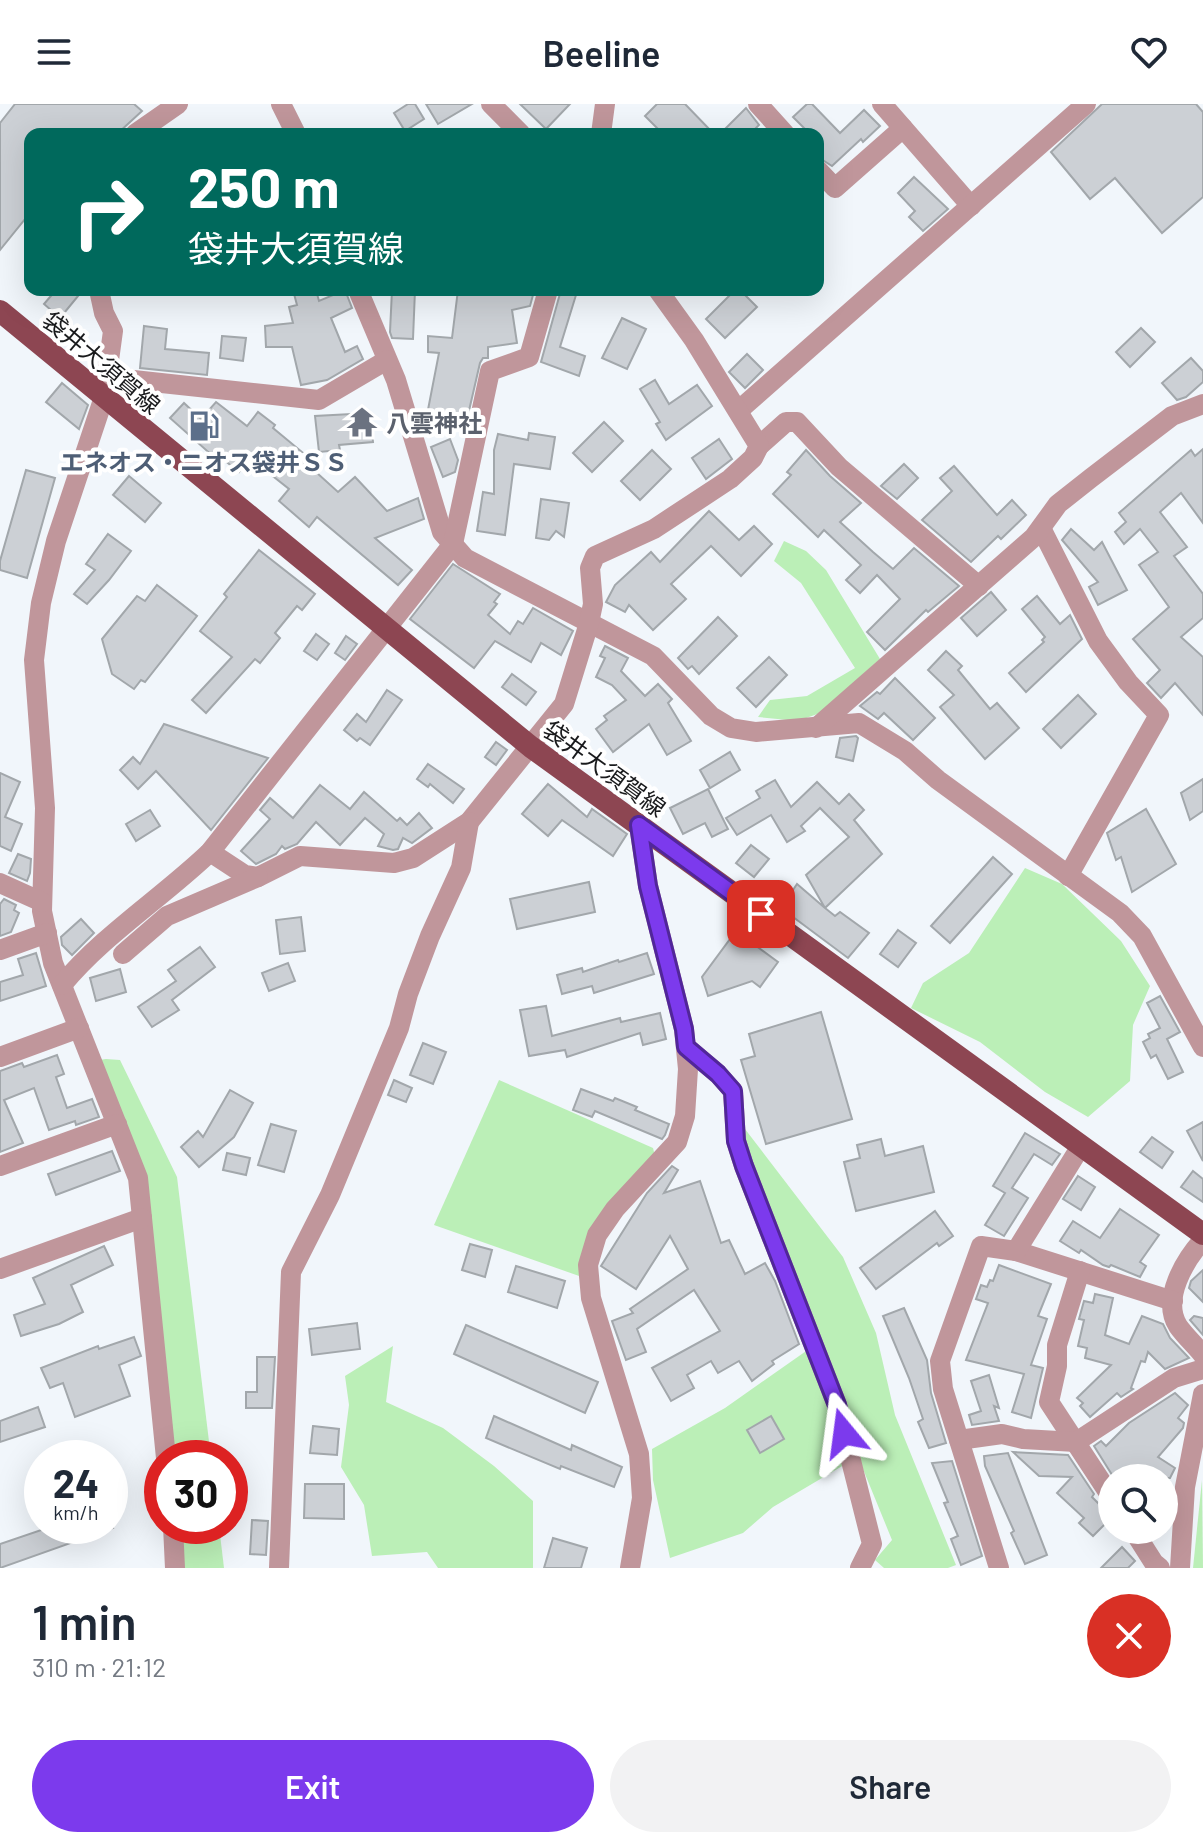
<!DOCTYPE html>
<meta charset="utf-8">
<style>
:root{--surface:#fff;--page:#f2f2f3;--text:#1f2937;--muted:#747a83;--accent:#7c3aed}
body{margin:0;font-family:Barlow,"Noto Sans JP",sans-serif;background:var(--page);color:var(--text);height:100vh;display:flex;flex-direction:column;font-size:30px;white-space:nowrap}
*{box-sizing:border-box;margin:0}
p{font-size:26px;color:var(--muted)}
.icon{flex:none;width:44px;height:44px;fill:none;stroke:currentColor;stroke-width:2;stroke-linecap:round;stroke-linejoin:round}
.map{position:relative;height:1464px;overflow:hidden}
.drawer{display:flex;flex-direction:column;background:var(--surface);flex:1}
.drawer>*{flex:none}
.banner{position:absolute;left:24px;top:24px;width:800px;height:168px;border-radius:16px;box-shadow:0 8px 32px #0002;background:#00695c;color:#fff;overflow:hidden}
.buttons{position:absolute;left:1098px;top:1360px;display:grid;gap:16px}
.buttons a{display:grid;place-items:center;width:80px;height:80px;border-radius:50%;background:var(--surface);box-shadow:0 8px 32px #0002;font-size:40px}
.speed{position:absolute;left:24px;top:1336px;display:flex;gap:16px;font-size:40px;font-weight:700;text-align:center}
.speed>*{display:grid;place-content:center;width:104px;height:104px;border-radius:50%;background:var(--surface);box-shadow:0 8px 32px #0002;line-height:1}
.speed small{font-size:20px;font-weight:400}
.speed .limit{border:12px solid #d22;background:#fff;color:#111}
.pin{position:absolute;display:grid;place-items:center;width:68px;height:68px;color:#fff;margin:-34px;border-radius:16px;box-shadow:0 4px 12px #0006}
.me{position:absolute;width:88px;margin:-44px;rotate:344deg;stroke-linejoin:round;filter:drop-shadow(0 0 6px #0008)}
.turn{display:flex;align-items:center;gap:28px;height:168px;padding:0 32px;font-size:36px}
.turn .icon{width:104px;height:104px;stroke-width:2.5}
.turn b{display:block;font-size:56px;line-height:68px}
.round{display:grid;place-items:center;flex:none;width:84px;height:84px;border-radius:42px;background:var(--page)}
.overview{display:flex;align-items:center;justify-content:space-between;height:136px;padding:0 32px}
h1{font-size:48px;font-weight:600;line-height:60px}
.button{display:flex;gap:16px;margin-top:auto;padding:16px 32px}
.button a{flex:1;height:92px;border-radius:48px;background:var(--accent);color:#fff;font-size:32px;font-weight:600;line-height:92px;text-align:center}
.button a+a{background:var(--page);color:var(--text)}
header{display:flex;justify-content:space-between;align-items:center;height:104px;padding:0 32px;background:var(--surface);font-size:36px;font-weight:600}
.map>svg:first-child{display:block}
.green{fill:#bbefb7}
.building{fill:#ccd0d5;stroke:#a2a7ab;stroke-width:2}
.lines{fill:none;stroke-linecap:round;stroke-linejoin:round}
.minor{stroke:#c0969b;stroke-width:20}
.primary{stroke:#8d4652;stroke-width:22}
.route-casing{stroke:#51269a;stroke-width:20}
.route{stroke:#7c3aed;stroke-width:14}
.labels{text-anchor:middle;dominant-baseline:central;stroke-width:8;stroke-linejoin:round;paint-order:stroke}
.street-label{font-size:24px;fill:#191a1c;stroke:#fff}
.worship-label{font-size:24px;font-weight:bold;fill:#5b616d;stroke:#fff;text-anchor:start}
.service-label{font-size:24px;font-weight:bold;fill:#4e5e75;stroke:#fff}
</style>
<header><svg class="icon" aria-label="menu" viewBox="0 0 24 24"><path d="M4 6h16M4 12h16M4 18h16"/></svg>Beeline<svg class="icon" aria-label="heart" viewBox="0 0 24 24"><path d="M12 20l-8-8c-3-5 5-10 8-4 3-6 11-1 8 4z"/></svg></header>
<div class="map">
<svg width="1203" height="1464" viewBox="0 0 1203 1464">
<rect width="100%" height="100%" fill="#f1f6fb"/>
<!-- green -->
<g class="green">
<polygon points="784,437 806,447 826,466 880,555 820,609 798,617 758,613 770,596 807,592 855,564 801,479 774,457"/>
<polygon points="1025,764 1062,780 1121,837 1150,882 1133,921 1130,977 1088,1013 1045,988 980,938 911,904 923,879 969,849"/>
<polygon points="106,955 120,956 177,1073 211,1354 166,1354 138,1074 92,957"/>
<polygon points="499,976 653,1044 655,1052 582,1173 434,1121"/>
<polygon points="735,1012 843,1153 876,1229 895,1311 956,1461 948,1464 884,1464 875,1456 892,1436 863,1365"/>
<polygon points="393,1242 386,1298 443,1324 494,1362 533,1397 533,1464 438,1464 427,1448 372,1452 364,1401 341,1363 349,1301 345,1272"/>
<polygon points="809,1245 829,1296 844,1361 773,1403 743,1429 670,1454 653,1376 652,1345 725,1304"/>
<polygon points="1202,1376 1203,1464 1193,1464"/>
<polygon points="171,1422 219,1422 224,1464 174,1464"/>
</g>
<!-- building -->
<g class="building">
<polygon points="15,0 134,0 142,7 117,30 30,30 30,109 0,146 0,19"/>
<polygon points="408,0 415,0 424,15 405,27 394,9"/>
<polygon points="426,0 472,0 438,20"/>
<polygon points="520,0 570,0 546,25"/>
<polygon points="657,0 685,0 714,30 663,30 645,12"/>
<polygon points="807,0 812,0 840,29 864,6 880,22 863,38 861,35 832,62 818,53 818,30 810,30 793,13"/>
<polygon points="1102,0 1196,0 1203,8 1203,93 1162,129 1115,74 1090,95 1051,48"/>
<polygon points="746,4 759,21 750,30 720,30"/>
<polygon points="914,73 948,105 923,127 909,113 915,107 898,89"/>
<polygon points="56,186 83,186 60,214 44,200"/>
<polygon points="293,186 316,186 319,197 345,186 352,204 331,214 345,248 357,242 363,255 327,276 301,281 292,243 266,243 265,222 293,219 289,203 297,201"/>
<polygon points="392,186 415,186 413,235 392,234 390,228"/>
<polygon points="458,186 532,186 533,191 530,202 512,206 517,239 488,243 488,254 483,254 480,259 465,324 426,316 439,249 428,248 428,232 452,234"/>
<polygon points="561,186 576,191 560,243 585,252 579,272 541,258"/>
<polygon points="735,186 740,186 757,203 725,234 706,215"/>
<polygon points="622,214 646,225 627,265 602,254"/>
<polygon points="144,222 167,225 165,245 209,249 207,271 140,264"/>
<polygon points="1141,224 1155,238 1130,263 1116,248"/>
<polygon points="222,232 246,234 243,257 220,254"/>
<polygon points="747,250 763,266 745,284 729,268"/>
<polygon points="1191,254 1203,267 1203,278 1186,293 1177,296 1162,279"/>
<polygon points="655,276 669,300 697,281 712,302 666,336 656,320 660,318 640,285"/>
<polygon points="62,279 88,301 79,325 46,298"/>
<polygon points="216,298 247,322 258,308 275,321 273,324 302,348 296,349 319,367 317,369 338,388 355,373 387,407 418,394 424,415 375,434 412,466 398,481 317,413 309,423 279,397 289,385 250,354 239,368 218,351 215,354 170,314 184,299 201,315"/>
<polygon points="370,309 373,338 339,341 340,346 319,348 315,312"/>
<polygon points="604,318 623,337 592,368 573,349"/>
<polygon points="529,329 555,333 550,365 514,360 505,431 477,427 483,388 494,390 494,346 498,330 528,336"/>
<polygon points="450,335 458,356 455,368 443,373 431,343"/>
<polygon points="719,335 732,355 706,375 692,354"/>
<polygon points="1203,345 1203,419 1181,389 1160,408 1187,443 1174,452 1203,490 1203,514 1181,533 1203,553 1203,611 1175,579 1161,594 1147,579 1160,566 1133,535 1169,503 1139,461 1158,448 1140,425 1124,440 1115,428 1126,418 1119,409 1191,346 1195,352"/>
<polygon points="652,346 671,365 640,396 621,377"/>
<polygon points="806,346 830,372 861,399 840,418 873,448 893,465 914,444 959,482 928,508 926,506 885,546 867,528 900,495 877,471 860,489 846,476 861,461 824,426 818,433 773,390 791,371 787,368"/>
<polygon points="904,360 918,374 897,395 881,382"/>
<polygon points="954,362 997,411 1012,396 1026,411 1001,435 998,432 971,458 922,416 952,387 940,374"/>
<polygon points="26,366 55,374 27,474 0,466 0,457"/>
<polygon points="129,372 161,399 145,418 113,391"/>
<polygon points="541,395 569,399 564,433 556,427 549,436 536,434"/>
<polygon points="709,407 739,436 754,422 772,440 741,472 711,442 671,480 686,495 653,526 629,501 625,508 606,498 615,481 651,448 660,458"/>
<polygon points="1071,425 1094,446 1102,438 1127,486 1098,501 1089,483 1098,478 1062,436"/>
<polygon points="108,430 131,447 109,476 87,500 74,490 95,466 86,460"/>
<polygon points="259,446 315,490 302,506 297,502 275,529 280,534 260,559 255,555 206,609 192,596 232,553 200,527 227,493 224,490"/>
<polygon points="453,460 500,490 494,498 497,500 488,511 510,530 518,517 523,520 533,504 573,527 561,551 541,539 531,558 495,537 474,564 410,515"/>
<polygon points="157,481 197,512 145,578 141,576 134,585 112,570 102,535 137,492 145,497"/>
<polygon points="991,488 1006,506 977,532 961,514"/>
<polygon points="1037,492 1060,520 1070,511 1082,535 1026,588 1009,569 1044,538 1042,536 1045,533 1022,505"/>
<polygon points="718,513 737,532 699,570 692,562 688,565 678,554"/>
<polygon points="316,530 329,540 317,556 304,547"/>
<polygon points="346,532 357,540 345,556 335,549"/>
<polygon points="605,542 628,554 621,567 645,592 658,580 672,595 668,599 691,637 667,651 649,620 613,648 596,625 607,616 604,612 626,596 612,581 596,573 605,554 600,552"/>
<polygon points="946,547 962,562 958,566 990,605 997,599 1019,624 985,655 940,603 954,591 928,566"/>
<polygon points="769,553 787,571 756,603 737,584"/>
<polygon points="512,570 536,588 526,601 502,583"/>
<polygon points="895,574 935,614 913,636 884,609 878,615 860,602 877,588 880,590"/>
<polygon points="387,586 402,596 370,641 360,634 357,637 344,626 357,610 366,618"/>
<polygon points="1078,591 1096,610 1061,644 1043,625"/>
<polygon points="164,620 268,654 211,726 156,667 138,685 120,666 133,653 140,660"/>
<polygon points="856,632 858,634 853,657 836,653 840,634"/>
<polygon points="496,638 507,646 496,661 485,653"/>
<polygon points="730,648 740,666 710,684 700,666"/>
<polygon points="428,660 464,685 453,699 430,680 428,683 417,675"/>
<polygon points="0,669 20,678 5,713 22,720 11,747 0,742"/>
<polygon points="1203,675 1203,707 1190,716 1181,689"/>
<polygon points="775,676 791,703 817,678 839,700 849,690 864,706 854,716 882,750 825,804 835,812 840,808 869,829 848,854 781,804 797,780 825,804 806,771 849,733 820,704 801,722 805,727 787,738 771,711 737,731 726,714 760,694 756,687"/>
<polygon points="548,680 587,713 592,705 627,730 613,752 562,716 548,732 522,710"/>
<polygon points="320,681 350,705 364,688 397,717 400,714 407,721 419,709 432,724 412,739 403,734 398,745 393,746 378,742 384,730 365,714 340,741 316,718 297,740 285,745 282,742 276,750 256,760 241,747 270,715 260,706 270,694 293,714"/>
<polygon points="708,685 728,725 712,733 705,719 683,730 670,704"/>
<polygon points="1146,705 1176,760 1132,788 1121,753 1116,756 1107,729"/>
<polygon points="150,706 160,722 136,737 126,720"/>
<polygon points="751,741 769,755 754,773 736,759"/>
<polygon points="18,750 31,755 30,769 27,777 9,769"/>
<polygon points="993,753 1012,770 950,839 931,822"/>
<polygon points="589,778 595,808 517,825 510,795"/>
<polygon points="4,795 16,801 14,806 19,809 11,828 0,832 0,800"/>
<polygon points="301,813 305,847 280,850 276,816"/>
<polygon points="81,815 94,829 72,851 62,841 61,833"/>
<polygon points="898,826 916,839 898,863 880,850"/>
<polygon points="736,827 778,858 760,883 752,877 708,892 702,873"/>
<polygon points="200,843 215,863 172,896 179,906 152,923 138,903 176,877 168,866"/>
<polygon points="36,849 46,882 0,897 0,878 23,871 18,855"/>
<polygon points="647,849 654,870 594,889 592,882 562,890 557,871 582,864 583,868 618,856 619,858"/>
<polygon points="288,859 295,877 269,887 262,869"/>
<polygon points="120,865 126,888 96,897 90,874"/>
<polygon points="1160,892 1180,928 1167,935 1183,968 1168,975 1156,951 1151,954 1143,938 1150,934 1148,930 1160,924 1147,899"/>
<polygon points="546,902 552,932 620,914 621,918 660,909 666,935 643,941 640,929 567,953 565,946 529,952 520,906"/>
<polygon points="821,908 852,1015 766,1040 741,956 755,952 749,930"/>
<polygon points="423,939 446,948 433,980 410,971"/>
<polygon points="57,951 64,970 56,973 67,1004 92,995 99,1013 76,1021 75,1017 49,1026 34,984 4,996 23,1039 0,1048 0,967 22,959 24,963"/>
<polygon points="394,976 412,984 406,998 388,991"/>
<polygon points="581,985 613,997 615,994 637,1003 635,1006 669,1020 665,1031 662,1035 595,1007 592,1013 573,1006"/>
<polygon points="230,986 253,999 234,1033 199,1063 181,1043 198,1027 203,1033"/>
<polygon points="1203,1018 1203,1057 1187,1027"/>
<polygon points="271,1020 296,1027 284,1068 258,1061"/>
<polygon points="1025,1029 1060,1050 1052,1061 1034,1050 1012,1084 1028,1094 1004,1132 985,1121 1005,1089 993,1082"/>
<polygon points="1152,1033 1173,1048 1162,1064 1140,1048"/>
<polygon points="881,1035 885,1052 923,1042 934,1088 856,1107 844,1058 860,1054 857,1041"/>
<polygon points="112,1047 120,1067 56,1091 48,1070"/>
<polygon points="227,1049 250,1054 246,1071 223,1066"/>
<polygon points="672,1062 678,1066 664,1089 700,1077 721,1139 729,1136 745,1170 765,1159 775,1177 799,1240 772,1257 774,1260 752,1277 739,1257 718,1269 711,1257 687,1271 694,1284 671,1297 652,1264 720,1227 694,1186 637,1225 646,1248 626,1256 612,1217 633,1209 630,1205 688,1165 670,1132 636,1185 601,1162 647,1089"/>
<polygon points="1193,1067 1203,1075 1203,1098 1181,1083"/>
<polygon points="1078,1072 1095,1083 1081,1106 1063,1095"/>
<polygon points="1120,1105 1159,1131 1140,1158 1146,1162 1140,1173 1111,1161 1109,1163 1103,1161 1081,1146 1079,1149 1060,1137 1073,1117 1100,1134"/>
<polygon points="935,1107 953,1132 939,1142 937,1139 876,1185 860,1164"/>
<polygon points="470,1140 492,1146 485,1173 462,1166"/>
<polygon points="104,1142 113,1161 71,1181 83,1208 59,1220 21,1232 14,1211 45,1200 33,1174"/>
<polygon points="999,1161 1051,1180 1038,1212 1047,1215 1031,1261 1043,1264 1031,1314 1012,1308 1024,1270 966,1256 988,1199 976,1195 981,1181 987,1183 990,1176 993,1177"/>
<polygon points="516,1162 565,1177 557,1204 508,1188"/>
<polygon points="1203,1166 1203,1198 1189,1184 1191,1177"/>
<polygon points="1095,1190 1113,1194 1105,1231 1129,1240 1142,1212 1163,1220 1170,1234 1189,1254 1165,1265 1148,1248 1145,1258 1141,1257 1131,1284 1133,1285 1121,1293 1117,1289 1090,1313 1080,1302 1083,1299 1077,1294 1111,1261 1085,1254 1087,1244 1078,1242 1084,1216 1079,1215 1084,1197 1093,1199"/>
<polygon points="904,1204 927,1256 931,1289 946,1339 929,1344 918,1318 923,1315 909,1274 883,1212"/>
<polygon points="1194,1212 1203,1214 1203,1231 1190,1216"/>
<polygon points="357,1219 360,1245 312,1251 309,1225"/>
<polygon points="466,1221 598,1278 585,1309 454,1250"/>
<polygon points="134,1233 141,1252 119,1261 130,1292 75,1313 63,1279 50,1284 41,1264 98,1242 99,1245"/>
<polygon points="257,1253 275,1253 272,1304 246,1304 246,1288 257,1288"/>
<polygon points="989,1271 999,1304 994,1302 999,1317 972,1321 969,1311 981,1307 971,1277"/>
<polygon points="1175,1289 1188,1301 1178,1314 1184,1319 1183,1324 1158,1353 1175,1364 1170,1374 1114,1374 1094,1342 1101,1337 1106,1342 1129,1319"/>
<polygon points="38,1303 45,1323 0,1338 0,1317"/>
<polygon points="494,1312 571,1346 572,1341 622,1363 614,1383 561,1362 560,1365 486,1334"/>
<polygon points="771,1312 784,1335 760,1349 747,1326"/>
<polygon points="313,1322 339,1325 337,1351 310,1349"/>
<polygon points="1013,1348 1068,1351 1094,1390 1092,1393 1112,1413 1093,1432 1079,1419 1084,1414 1057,1389 1072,1373 1039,1372"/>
<polygon points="1008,1349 1047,1451 1025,1460 1011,1429 1014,1427 985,1362 984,1352"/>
<polygon points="952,1357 982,1452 961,1461 951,1435 958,1432 944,1399 948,1398 932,1359"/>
<polygon points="305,1380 344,1380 344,1415 304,1414"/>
<polygon points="252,1416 268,1417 266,1451 250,1450"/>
<polygon points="53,1422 112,1422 113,1424 0,1464 0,1440"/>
<polygon points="553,1434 587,1444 581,1464 544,1464"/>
<polygon points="1122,1443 1135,1457 1128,1464 1101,1464"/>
</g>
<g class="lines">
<!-- minor -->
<g class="minor">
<polyline points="281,0 296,30"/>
<polyline points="491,0 521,30"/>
<polyline points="758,0 785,30"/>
<polyline points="882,0 971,102"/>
<polyline points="135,30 178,0"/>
<polyline points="601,30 605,0"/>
<polyline points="818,66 835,84 903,24"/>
<polyline points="99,186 104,209 113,227 104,293 56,437 41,499 34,556 45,704 42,807 53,859 138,1074 166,1354"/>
<polyline points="358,186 396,276 442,428 465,454 653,552 711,612 731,624 756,628 859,619 905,647 938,676 1120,809 1142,832 1203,943"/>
<polyline points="106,273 319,296 387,256"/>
<polyline points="738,307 1086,0"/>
<polyline points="759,342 786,318 797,318 839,363 979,482"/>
<polyline points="1041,424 1098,537 1128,578 1159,611 1068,772"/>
<polyline points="816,624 1034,433 1058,400 1091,374 1172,312 1203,300"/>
<polyline points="210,748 245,771 258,773 300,752 394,759 413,754 469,718 564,600 589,519 593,500 590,464 595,452 654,425 730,375 753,354 759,342 694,236 658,186"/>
<polyline points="0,779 42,798"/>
<polyline points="0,846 47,829"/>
<polyline points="123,850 167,812 258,773"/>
<path d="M62,881C102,832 163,793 210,748L453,440L490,267L529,253L548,186"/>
<polyline points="686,943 718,970 733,987 736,1037 744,1062 837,1301 872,1440 860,1464"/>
<polyline points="0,953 79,924"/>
<polyline points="0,1062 117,1020"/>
<path d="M1203,1136C1185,1156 1161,1195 1178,1222C1185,1232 1195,1241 1203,1251"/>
<polyline points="1016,1147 1173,1197"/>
<polyline points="0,1165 142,1114"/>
<polyline points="1080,1167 1057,1241 1057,1262 1049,1298 1112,1394"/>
<polyline points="959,1336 1002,1330 1023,1335 1076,1338 1174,1274 1203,1265"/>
<polyline points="173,1422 175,1464"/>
<polyline points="1133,1426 1154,1459 1160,1464"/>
<polyline points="279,1464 291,1168 330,1091 399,924 408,890 430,832 461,764 469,718"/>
<polyline points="630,1464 642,1394 639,1350 591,1194 588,1161 597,1131 615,1105 677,1038 685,1012 688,965 684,925 648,782 639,721"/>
<polyline points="999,1464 943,1285 940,1257 981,1142 1016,1147 1081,1042"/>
<polyline points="1180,1464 1185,1383 1203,1290"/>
</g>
<!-- primary -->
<polyline class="primary" points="0,207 531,643 1203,1130"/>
</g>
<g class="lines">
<!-- route casing -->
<g class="route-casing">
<polyline id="route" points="761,810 639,721 648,782 684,925 686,943 718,970 733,987 736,1037 744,1062 837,1301 844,1329"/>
</g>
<!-- route -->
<use href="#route" class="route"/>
</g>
<!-- icons -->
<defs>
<g id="temple-bare" transform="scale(2.4)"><path d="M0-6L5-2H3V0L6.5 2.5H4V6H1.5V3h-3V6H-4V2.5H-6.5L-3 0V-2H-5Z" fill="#6b7280" stroke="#fff" stroke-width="2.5" paint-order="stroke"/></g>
<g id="fuel-bare" transform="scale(2.4)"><path d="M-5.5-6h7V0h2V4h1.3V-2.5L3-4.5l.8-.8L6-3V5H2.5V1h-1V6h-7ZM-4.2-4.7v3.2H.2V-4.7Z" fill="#5c6f8a" stroke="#fff" stroke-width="2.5" paint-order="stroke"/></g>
</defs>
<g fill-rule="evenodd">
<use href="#temple-bare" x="362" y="318"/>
<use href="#fuel-bare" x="204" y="322"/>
</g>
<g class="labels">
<!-- street labels -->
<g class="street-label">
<text transform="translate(102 258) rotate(40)">袋井大須賀線</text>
<text transform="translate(605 664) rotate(36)">袋井大須賀線</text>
</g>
<!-- worship labels -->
<g class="worship-label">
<text x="386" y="318">八雲神社</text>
</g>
<!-- service labels -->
<g class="service-label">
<text x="204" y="357">エネオス・ニオス袋井ＳＳ</text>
</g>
</g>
</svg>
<div class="buttons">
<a><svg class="icon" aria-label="search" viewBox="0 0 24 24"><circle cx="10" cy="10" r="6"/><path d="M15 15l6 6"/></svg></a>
</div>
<div class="speed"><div>24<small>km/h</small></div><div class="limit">30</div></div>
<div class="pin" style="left:761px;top:810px;background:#d93025"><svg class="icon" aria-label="arrive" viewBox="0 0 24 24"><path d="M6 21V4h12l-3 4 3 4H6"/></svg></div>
<svg class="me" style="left:844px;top:1329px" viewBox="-20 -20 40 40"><path d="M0-17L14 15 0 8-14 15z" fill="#7c3aed" stroke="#fff" stroke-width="4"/></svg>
<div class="banner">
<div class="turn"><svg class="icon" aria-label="right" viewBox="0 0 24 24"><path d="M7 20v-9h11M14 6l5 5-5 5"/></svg><div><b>250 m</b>袋井大須賀線</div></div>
</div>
</div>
<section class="drawer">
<div class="overview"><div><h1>1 min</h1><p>310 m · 21:12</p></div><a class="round" style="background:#d93025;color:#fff"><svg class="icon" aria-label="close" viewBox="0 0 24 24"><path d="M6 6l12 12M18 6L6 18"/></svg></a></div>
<div class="button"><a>Exit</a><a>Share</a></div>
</section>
